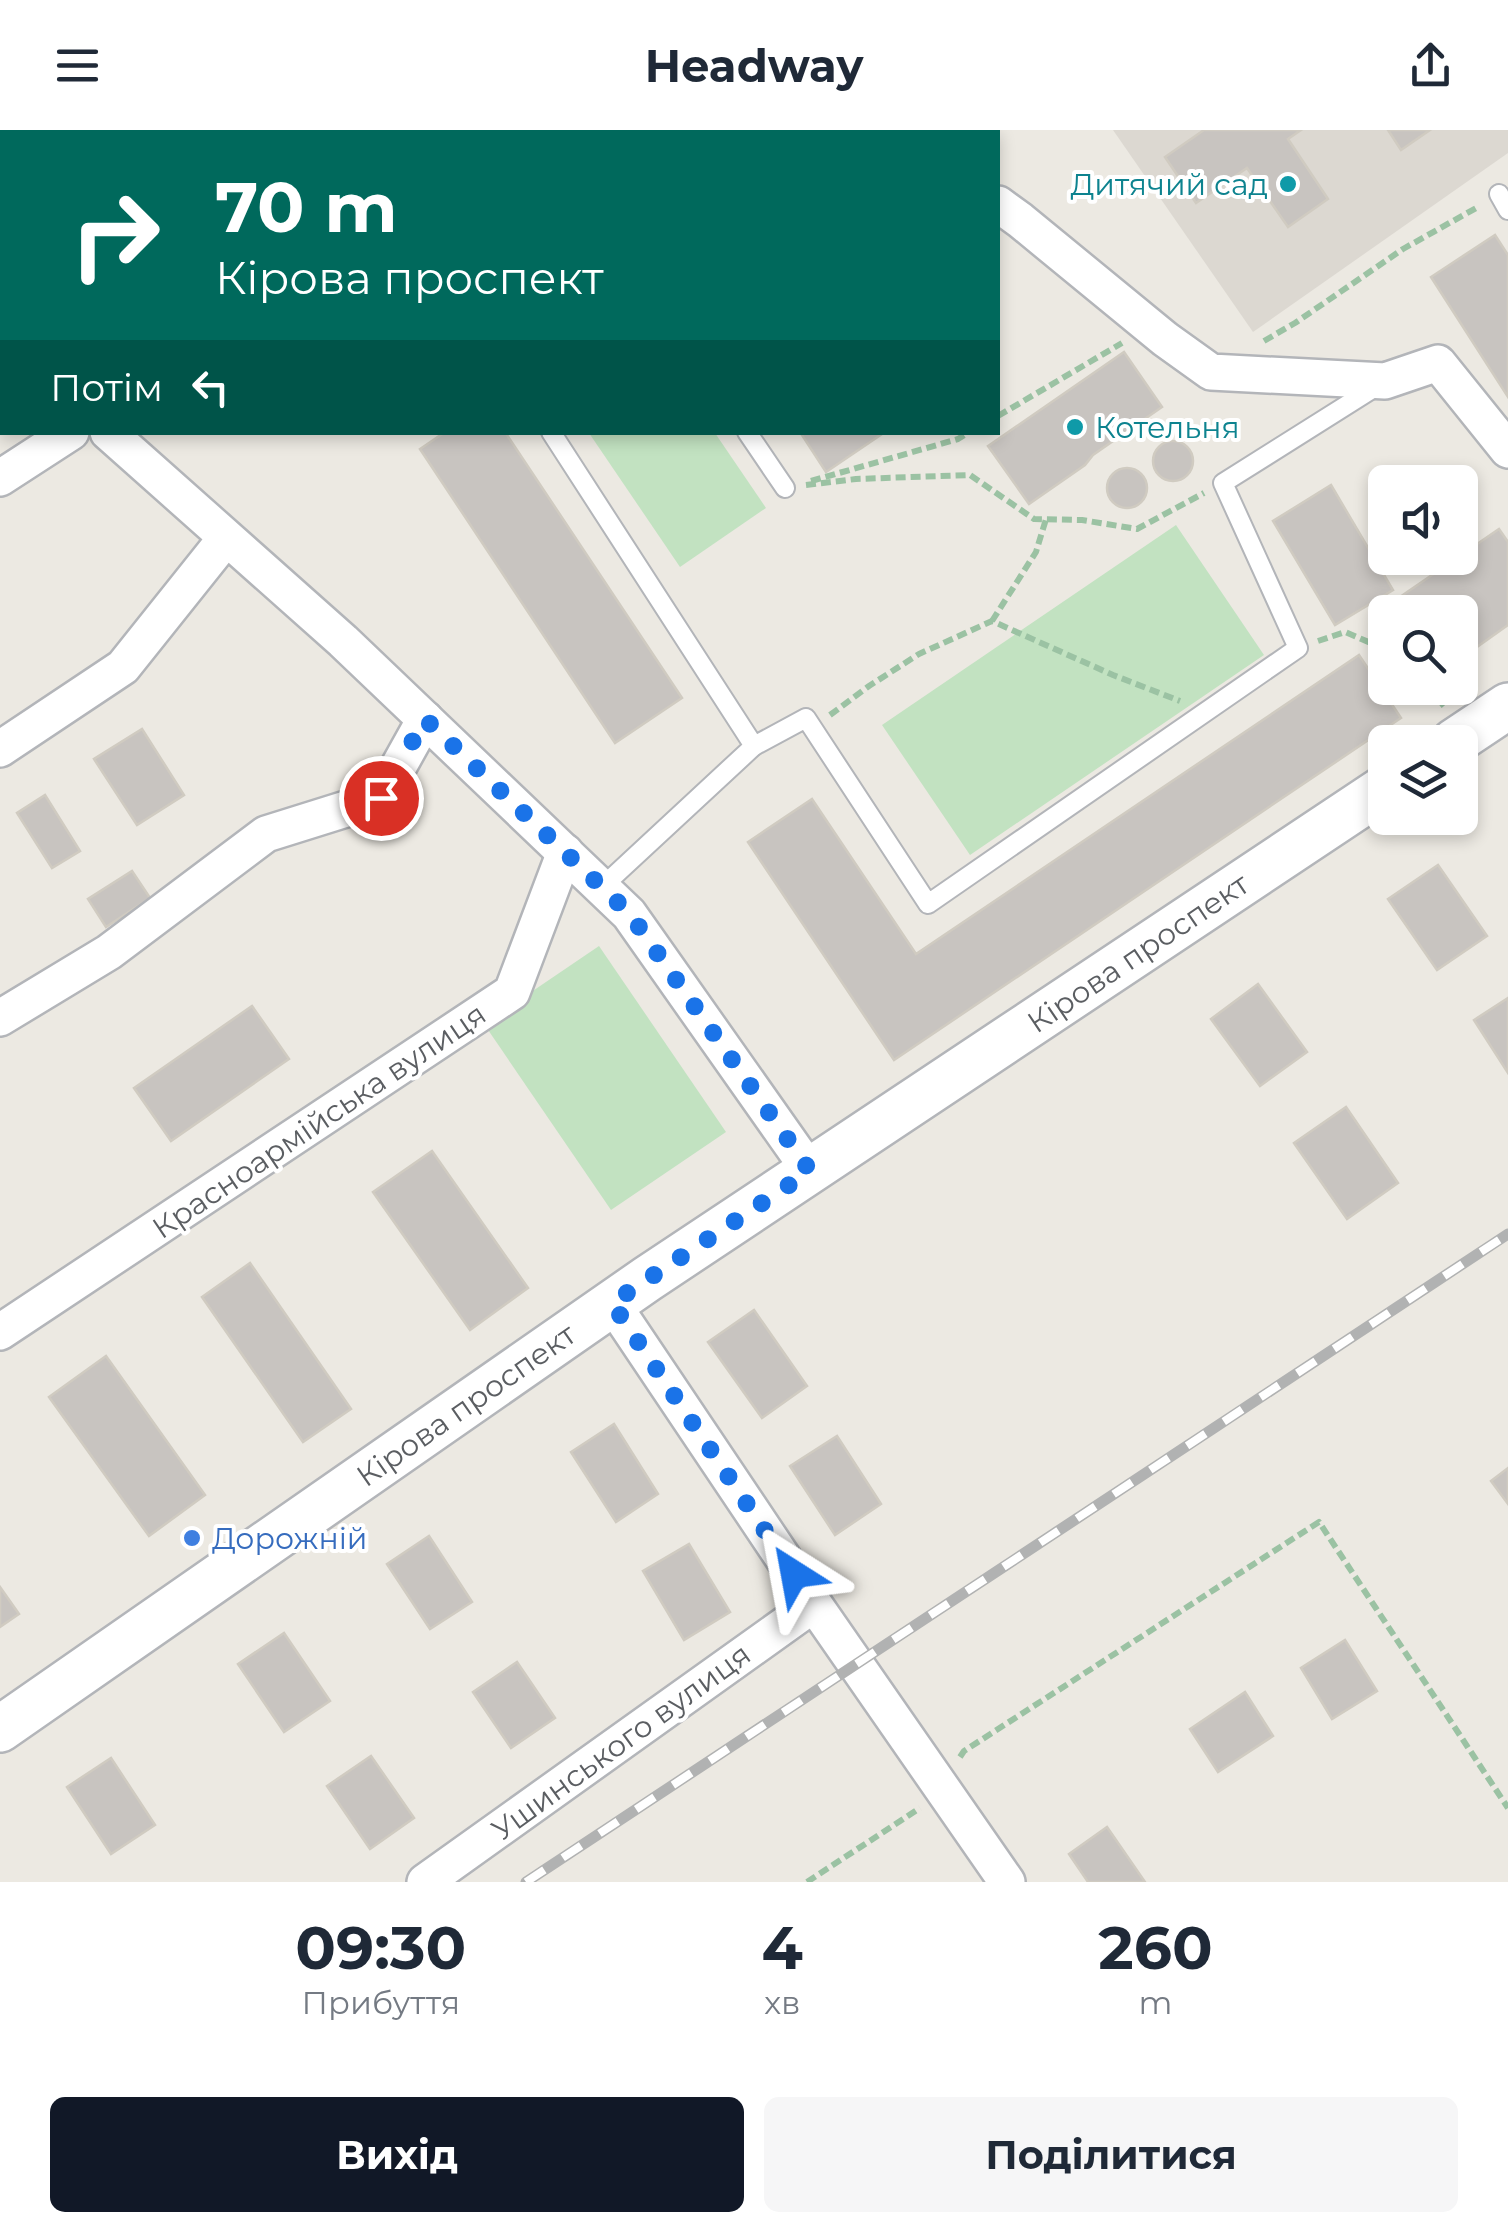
<!DOCTYPE html>
<html lang="uk">
<meta charset="utf-8">
<style>
:root{--surface:#fff;--page:#f6f6f7;--text:#1f2937;--muted:#747a83;--accent:#111827}
body{margin:0;font-family:Montserrat,sans-serif;background:var(--page);color:var(--text);height:100vh;display:flex;flex-direction:column;font-size:38px;white-space:nowrap}
*{box-sizing:border-box;margin:0}
p{font-size:32px;color:var(--muted)}
.icon{flex:none;width:55px;height:55px;fill:none;stroke:currentColor;stroke-width:2;stroke-linecap:round;stroke-linejoin:round}
.map{position:relative;height:1752px;overflow:hidden}
.panel{display:flex;flex-direction:column;background:var(--surface);flex:1}
.panel>*{flex:none}
.banner{position:absolute;left:0px;top:0px;width:1000px;height:305px;box-shadow:0 5px 15px #0003;background:#00695c;color:#fff;overflow:hidden}
.buttons{position:absolute;left:1368px;top:335px;display:grid;gap:20px}
.buttons a{display:grid;place-items:center;width:110px;height:110px;border-radius:15px;background:var(--surface);box-shadow:0 5px 15px #0003;font-size:50px}
.pin{position:absolute;display:grid;place-items:center;width:85px;height:85px;color:#fff;margin:-42px;border:5px solid #fff;border-radius:50%;box-shadow:0 2px 10px #0007}
.me{position:absolute;width:110px;margin:-55px;rotate:326deg;stroke-linejoin:round;filter:drop-shadow(0 0 8px #0008)}
.turn{display:flex;align-items:center;gap:35px;height:210px;padding:0 50px;font-size:45px}
.turn .icon{width:130px;height:130px;stroke-width:2.5}
.turn b{display:block;font-size:70px;line-height:85px}
.then{display:flex;align-items:center;height:95px;padding:0 50px;background:#0003;gap:20px;font-size:38px}
.eta{display:flex;justify-content:space-evenly;align-items:center;height:170px;text-align:center}
.eta b{font-size:60px;font-weight:700;line-height:70px}
.cta{display:flex;gap:20px;margin-top:auto;padding:20px 50px}
.cta a{flex:1;height:115px;border-radius:15px;background:var(--accent);color:#fff;font-size:40px;font-weight:700;line-height:115px;text-align:center}
.cta a+a{background:var(--page);color:var(--text)}
header{display:flex;justify-content:space-between;align-items:center;height:130px;padding:0 50px;background:var(--surface);font-size:45px;font-weight:700}
.map>svg:first-child{display:block}
.education{fill:#dcd8d1}
.green{fill:#c2e2c1}
.building{fill:#c8c4c0;stroke:#d0cbc1;stroke-width:2.5}
.lines{fill:none;stroke-linecap:round;stroke-linejoin:round}
.service-casing{stroke:#b3b5b9;stroke-width:22}
.minor-casing{stroke:#b3b5b9;stroke-width:40}
.tertiary-casing{stroke:#b3b5b9;stroke-width:50}
.path{stroke:#9bc2a3;stroke-width:6;stroke-dasharray:10 5;stroke-linecap:butt}
.service{stroke:#fff;stroke-width:18}
.minor{stroke:#fff;stroke-width:35}
.tertiary{stroke:#fff;stroke-width:45}
.rail-casing{stroke:#b1b2b2;stroke-width:11}
.rail{stroke:#fff;stroke-width:8;stroke-dasharray:22;stroke-linecap:butt}
.route{stroke:#1a73e8;stroke-width:18;stroke-dasharray:0 32.4}
.culture-dot{fill:#0f9aa8;stroke:#fff;stroke-width:4}
.shop-dot{fill:#3f7fe0;stroke:#fff;stroke-width:4}
.labels{text-anchor:middle;dominant-baseline:central;stroke-width:8;stroke-linejoin:round;paint-order:stroke}
.culture-label{font-size:30px;fill:#0d838f;stroke:#fff;text-anchor:end}
.street-label{font-size:30px;fill:#5b5e62;stroke:#fff}
.shop-label{font-size:30px;fill:#366cbe;stroke:#fff;text-anchor:start}
</style>
<header><svg class="icon" aria-label="menu" viewBox="0 0 24 24"><path d="M4 6h16M4 12h16M4 18h16"/></svg>Headway<svg class="icon" aria-label="share" viewBox="0 0 24 24"><path d="M12 15V3M7 8l5-5 5 5M5 13v7h14v-7"/></svg></header>
<div class="map">
<svg width="1508" height="1752" viewBox="0 0 1508 1752">
<rect width="100%" height="100%" fill="#ece9e2"/>
<!-- education -->
<polygon class="education" points="1113,0 1508,0 1508,23 1253,202"/>
<!-- green -->
<g class="green">
<polygon points="589,303 715,303 766,378 680,437"/>
<polygon points="1176,395 1264,525 970,725 882,595"/>
<polygon points="599,816 726,1002 611,1080 484,894"/>
</g>
<!-- building -->
<g class="building">
<polygon points="1204,0 1301,0 1288,9 1328,69 1288,97 1247,38 1196,73 1165,27"/>
<polygon points="1388,0 1430,0 1401,20"/>
<polygon points="1495,105 1508,125 1508,267 1431,147"/>
<polygon points="1124,222 1162,277 1093,325 1085,335 1029,374 988,316"/>
<polygon points="445,302 505,302 682,568 615,613 420,319"/>
<polygon points="800,302 885,302 826,342"/>
<circle cx="1173" cy="331" r="20"/>
<circle cx="1127" cy="358" r="20"/>
<polygon points="1331,355 1393,460 1335,495 1273,391"/>
<polygon points="1499,399 1508,412 1508,495 1460,529 1460,482 1407,482 1397,469"/>
<polygon points="1359,525 1401,588 894,930 748,712 812,669 916,824"/>
<polygon points="142,599 184,665 137,695 94,629"/>
<polygon points="45,665 80,721 52,738 17,683"/>
<polygon points="1438,735 1487,806 1437,840 1388,769"/>
<polygon points="132,741 150,768 106,797 88,769"/>
<polygon points="1258,854 1307,922 1260,956 1211,889"/>
<polygon points="1508,868 1508,943 1474,890"/>
<polygon points="252,876 289,929 171,1011 134,958"/>
<polygon points="1346,977 1398,1053 1347,1089 1294,1013"/>
<polygon points="432,1021 528,1158 470,1200 373,1062"/>
<polygon points="250,1133 351,1279 303,1312 202,1167"/>
<polygon points="754,1180 807,1256 762,1288 708,1212"/>
<polygon points="106,1226 205,1365 149,1406 49,1267"/>
<polygon points="614,1294 658,1364 616,1392 571,1322"/>
<polygon points="837,1306 881,1374 835,1405 790,1336"/>
<polygon points="1508,1338 1508,1374 1491,1351"/>
<polygon points="429,1406 472,1472 430,1499 387,1434"/>
<polygon points="689,1414 730,1482 684,1510 643,1441"/>
<polygon points="0,1457 19,1484 0,1497"/>
<polygon points="284,1503 330,1571 284,1602 238,1534"/>
<polygon points="1345,1510 1377,1561 1332,1589 1301,1538"/>
<polygon points="517,1532 555,1588 511,1618 473,1562"/>
<polygon points="1245,1562 1273,1606 1218,1642 1190,1599"/>
<polygon points="371,1626 414,1688 370,1719 327,1656"/>
<polygon points="111,1628 155,1695 111,1724 67,1657"/>
<polygon points="1107,1697 1145,1752 1088,1752 1069,1724"/>
</g>
<g class="lines">
<!-- service casing -->
<g class="service-casing">
<g id="service">
<polyline points="1499,64 1508,80"/>
<polyline points="551,302 754,616 602,757"/>
<polyline points="747,302 785,358"/>
<polyline points="754,616 806,588 928,774 1298,518 1223,353 1377,256"/>
</g>
</g>
<!-- minor casing -->
<g class="minor-casing">
<g id="minor">
<polyline points="912,0 913,2"/>
<polyline points="489,2 493,0"/>
<polyline points="998,74 1020,90 1165,209 1211,242 1385,251 1438,233 1508,320"/>
<polyline points="0,83 2,88"/>
<polyline points="108,302 343,511 629,784 810,1041"/>
<polyline points="0,348 71,302"/>
<polyline points="0,619 123,537 226,408"/>
<polyline points="0,888 109,822 266,704 381,668 425,589"/>
<polyline points="0,1202 512,862 565,722"/>
<polyline points="814,1474 1007,1752"/>
<polyline points="425,1752 814,1474 612,1173"/>
</g>
</g>
<!-- tertiary casing -->
<g class="tertiary-casing">
<g id="tertiary">
<polyline points="1454,612 1508,576"/>
<polyline points="0,1599 647,1149 1385,658"/>
</g>
</g>
<!-- path -->
<g class="path">
<polyline points="1264,211 1295,193 1403,119 1478,77"/>
<polyline points="998,286 1122,213"/>
<polyline points="811,351 958,309 969,302"/>
<polyline points="806,355 856,349 970,345 1034,389 1082,390 1137,399 1204,363"/>
<polyline points="992,491 1036,422 1046,389"/>
<polyline points="1318,511 1345,502 1385,519"/>
<polyline points="1429,558 1444,576"/>
<polyline points="830,585 869,556 919,524 992,491 1113,545 1180,571"/>
<polyline points="1401,612 1419,601"/>
<polyline points="960,1627 964,1621 1319,1392 1508,1678"/>
<polyline points="807,1752 920,1678"/>
</g>
<!-- service -->
<use href="#service" class="service"/>
<!-- minor -->
<use href="#minor" class="minor"/>
<!-- tertiary -->
<use href="#tertiary" class="tertiary"/>
<!-- rail casing -->
<g class="rail-casing">
<polyline id="rail" points="526,1752 1508,1104"/>
</g>
<!-- rail -->
<use href="#rail" class="rail"/>
</g>
<g class="lines">
<!-- route -->
<polyline class="route" points="381,668 425,589 630,784 810,1041 612,1173 794,1444"/>
</g>
<!-- markers -->
<g class="culture-dot">
<circle cx="1288" cy="54" r="10"/>
<circle cx="1075" cy="297" r="10"/>
</g>
<circle class="shop-dot" cx="192" cy="1408" r="10"/>
<g class="labels">
<!-- culture labels -->
<g class="culture-label">
<text x="1268" y="54">Дитячий сад</text>
<text x="1095" y="297" text-anchor="start">Котельня</text>
</g>
<!-- street labels -->
<g class="street-label">
<text transform="translate(1138 823) rotate(-34)">Кірова проспект</text>
<text transform="translate(319 991) rotate(-34)">Красноармійська вулиця</text>
<text transform="translate(466 1275) rotate(-35)">Кірова проспект</text>
<text transform="translate(621 1612) rotate(-36)">Ушинського вулиця</text>
</g>
<!-- shop labels -->
<g class="shop-label">
<text x="212" y="1408">Дорожній</text>
</g>
</g>
</svg>
<div class="buttons">
<a><svg class="icon" aria-label="sound" viewBox="0 0 24 24"><path d="M4 9h4l5-4v14l-5-4H4zM17 9q2 3 0 6"/></svg></a>
<a><svg class="icon" aria-label="search" viewBox="0 0 24 24"><circle cx="10" cy="10" r="6"/><path d="M15 15l6 6"/></svg></a>
<a><svg class="icon" aria-label="layers" viewBox="0 0 24 24"><path d="M12 4l9 5-9 5-9-5zM3 14l9 5 9-5"/></svg></a>
</div>
<div class="pin" style="left:381px;top:668px;background:#d93025"><svg class="icon" aria-label="arrive" viewBox="0 0 24 24"><path d="M6 21V4h12l-3 4 3 4H6"/></svg></div>
<svg class="me" style="left:794px;top:1444px" viewBox="-20 -20 40 40"><path d="M0-17L14 15 0 8-14 15z" fill="#1a73e8" stroke="#fff" stroke-width="4"/></svg>
<div class="banner">
<div class="turn"><svg class="icon" aria-label="right" viewBox="0 0 24 24"><path d="M7 20v-9h11M14 6l5 5-5 5"/></svg><div><b>70 m</b>Кірова проспект</div></div>
<div class="then">Потім<svg class="icon" aria-label="left" viewBox="0 0 24 24"><path d="M17 20v-9H6M10 6l-5 5 5 5"/></svg></div>
</div>
</div>
<section class="panel">
<div class="eta">
<div><b>09:30</b><p>Прибуття</p></div>
<div><b>4</b><p>хв</p></div>
<div><b>260</b><p>m</p></div>
</div>
<div class="cta"><a>Вихід</a><a>Поділитися</a></div>
</section>
